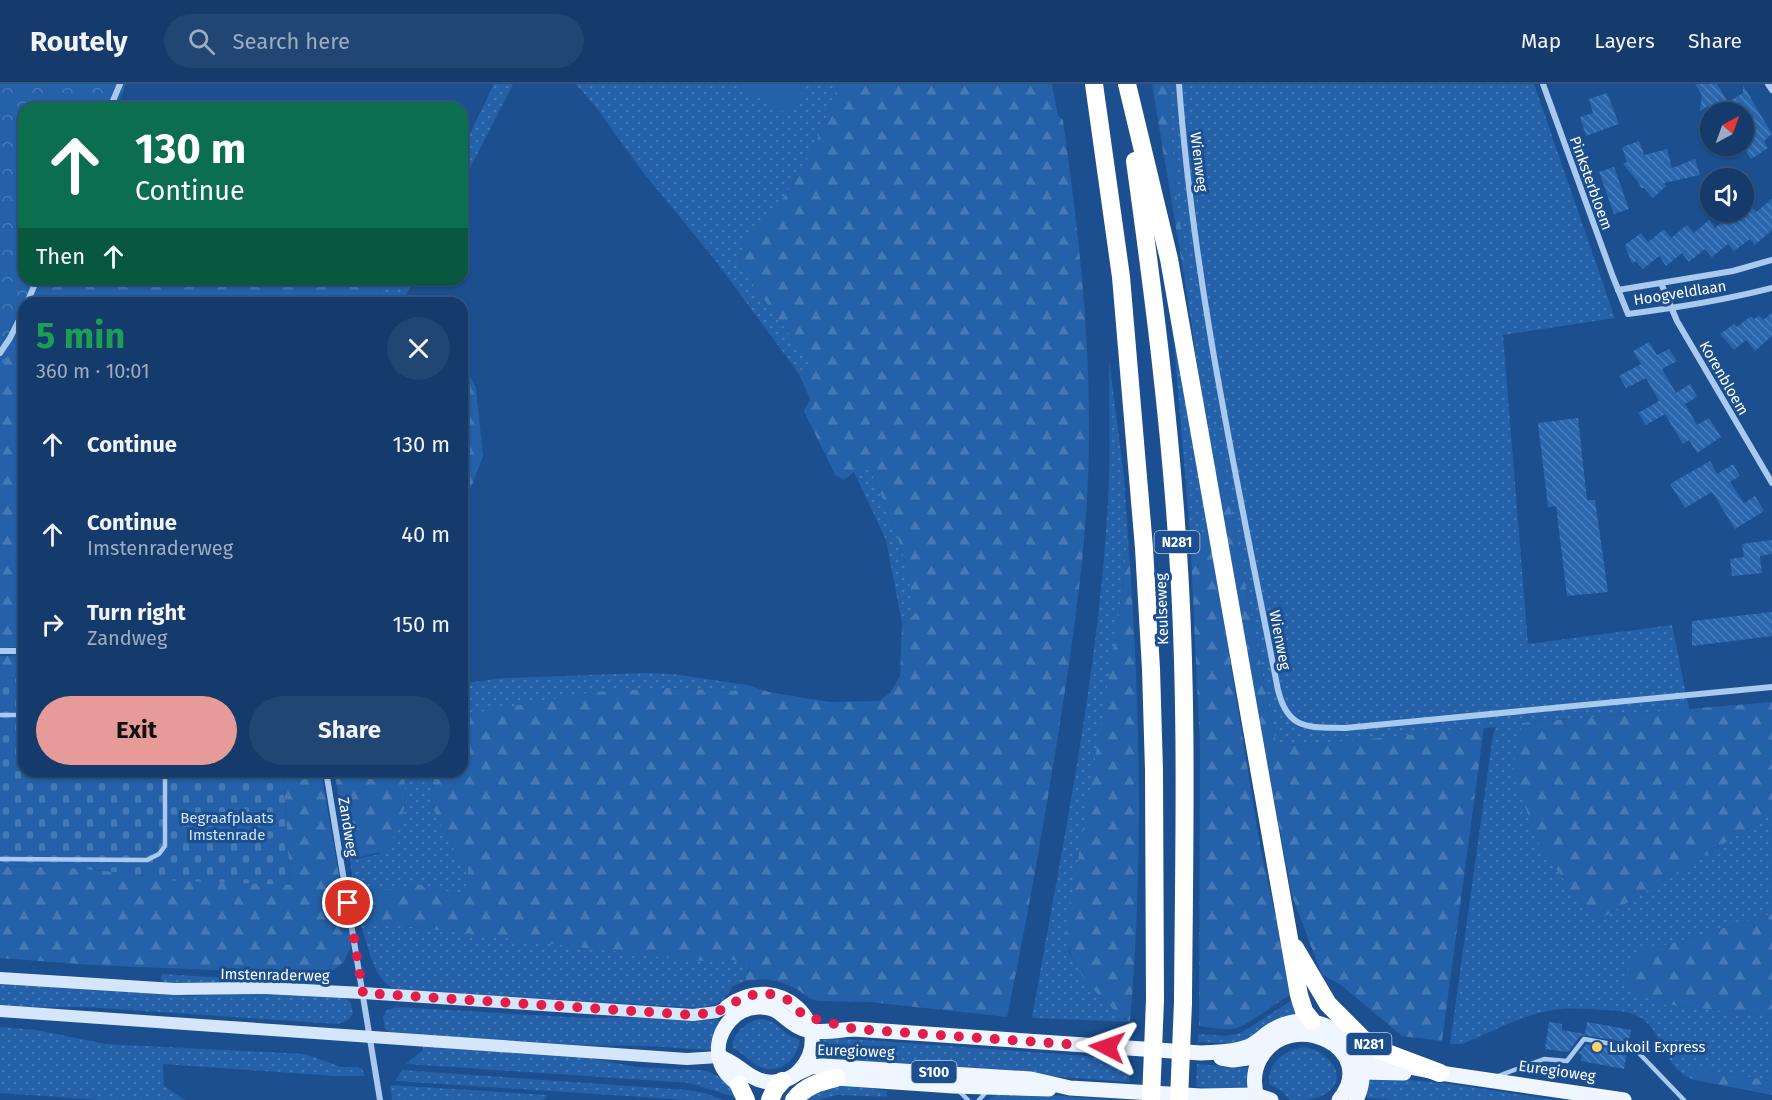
<!DOCTYPE html>
<meta charset="utf-8">
<style>
:root{--surface:#143b6b;--page:#214673;--text:#f1f3f6;--muted:#9dadc1;--line:#33557e;--accent:#e69b98}
body{margin:0;font-family:"Fira Sans",sans-serif;background:var(--page);color:var(--text);height:100vh;display:flex;flex-direction:column;font-size:22px;white-space:nowrap}
*{box-sizing:border-box;margin:0}
p{font-size:20px;color:var(--muted)}
.icon{flex:none;width:33px;height:33px;fill:none;stroke:currentColor;stroke-width:2;stroke-linecap:round;stroke-linejoin:round}
.map{position:relative;flex:1;overflow:hidden}
.sheet{position:absolute;left:18px;top:213px;width:450px;height:480px;display:flex;flex-direction:column;background:var(--surface);border-radius:18px;box-shadow:0 2px 4px #0004,0 0 0 2px var(--line)}
.sheet>*{flex:none}
.banner{position:absolute;left:18px;top:18px;width:450px;height:183px;border-radius:18px;box-shadow:0 2px 4px #0004,0 0 0 2px var(--line);background:#0b6e4f;color:#fff;overflow:hidden}
.needle{width:39px;rotate:41deg}
.buttons{position:absolute;left:1700px;top:18px;display:grid;gap:12px}
.buttons a{display:grid;place-items:center;width:54px;height:54px;border-radius:50%;background:var(--surface);box-shadow:0 2px 4px #0004,0 0 0 2px var(--line);font-size:30px}
.pin{position:absolute;display:grid;place-items:center;width:51px;height:51px;color:#fff;margin:-26px;border:3px solid #fff;border-radius:50%;box-shadow:0 2px 6px #0007}
.me{position:absolute;width:66px;margin:-33px;rotate:274deg;stroke-linejoin:round;filter:drop-shadow(0 0 4px #0008)}
.turn{display:flex;align-items:center;gap:21px;height:126px;padding:0 18px;font-size:27px}
.turn .icon{width:78px;height:78px;stroke-width:2.5}
.turn b{display:block;font-size:42px;line-height:51px}
.then{display:flex;align-items:center;height:57px;padding:0 18px;background:#0003;gap:12px;font-size:22px}
.round{display:grid;place-items:center;flex:none;width:63px;height:63px;border-radius:32px;background:var(--page)}
.head{display:flex;align-items:center;justify-content:space-between;height:102px;padding:0 18px}
h1{font-size:36px;font-weight:700;line-height:45px;color:#1e9e55}
.primary-button{display:flex;gap:12px;margin-top:auto;padding:12px 18px}
.primary-button a{flex:1;height:69px;border-radius:36px;background:var(--accent);color:#111;font-size:24px;font-weight:700;line-height:69px;text-align:center}
.primary-button a+a{background:var(--page);color:var(--text)}
ul{padding:0;list-style:none}
li{display:flex;align-items:center;gap:18px;height:90px;padding:0 18px}
li div{flex:1}
li b{display:block;font-size:22px}
li em{font-style:normal}
header{display:flex;align-items:center;gap:36px;box-sizing:border-box;height:84px;padding:0 30px;background:var(--surface);border-bottom:2px solid var(--line)}
header strong{font-size:28px}
nav{display:flex;gap:33px;margin-inline-start:auto;font-size:21px}
.search{width:420px;height:54px;background:var(--page);display:flex;align-items:center;gap:15px;box-sizing:border-box;padding:0 21px;border-radius:33px;color:var(--muted);font-size:22px}
.map>svg:first-child{display:block}
.grass{fill:url(#grass-dots)}
.forest{fill:url(#forest-firs)}
.cemetery{fill:url(#cemetery-stones)}
.park{fill:url(#park-crowns)}
.pitch{fill:#2461a8}
.building{fill:url(#building-back-hatch)}
.lines{fill:none;stroke-linecap:round;stroke-linejoin:round}
.lane{stroke:#a9c9ee;stroke-width:4.5}
.street{stroke:#a9c9ee;stroke-width:6}
.secondary{stroke:#d6e6fa;stroke-width:12}
.primary{stroke:#f0f6ff;stroke-width:15}
.highway{stroke:#fff;stroke-width:18}
.highway-bridge{stroke:#fff;stroke-width:18}
.route{stroke:#e11d48;stroke-width:10;stroke-dasharray:0 18}
.poi-dot{fill:#ffd166;stroke:#1b4f8f;stroke-width:2}
.labels{text-anchor:middle;dominant-baseline:central;stroke-width:6;stroke-linejoin:round;paint-order:stroke}
.shield{fill:#1b4f8f;stroke:#bbcadd;stroke-width:1.5}
.shield-label{font-size:14px;font-weight:bold;fill:#fff}
.street-label{font-size:15px;fill:#fff;stroke:#1b4f8f}
.park-label{font-size:15px;fill:#cfe3fa;stroke:#1b4f8f}
.poi-label{font-size:15px;fill:#fff;stroke:#1b4f8f;text-anchor:start}
</style>
<header>
<strong>Routely</strong>
<div class="search"><svg class="icon" aria-label="search" viewBox="0 0 24 24"><circle cx="10" cy="10" r="6"/><path d="M15 15l6 6"/></svg>Search here</div>
<nav><a>Map</a><a>Layers</a><a>Share</a></nav>
</header>
<div class="map">
<svg width="1772" height="1016" viewBox="0 0 1772 1016">
<defs>
<pattern id="grass-dots" width="8" height="8" patternUnits="userSpaceOnUse" patternTransform="scale(1.5)"><rect width="8" height="8" fill="#2461a8"/><path d="M2 2h.1M6 6h.1" fill="none" stroke="#4579b5" stroke-width="1.8" stroke-linecap="round"/></pattern>
<pattern id="forest-firs" width="22" height="20" patternUnits="userSpaceOnUse" patternTransform="scale(1.5)"><rect width="22" height="20" fill="#2461a8"/><path d="M5 1l3.5 6h-7zM16 11l3.5 6h-7z" fill="#4579b5"/></pattern>
<pattern id="cemetery-stones" width="16" height="16" patternUnits="userSpaceOnUse" patternTransform="scale(1.5)"><rect width="16" height="16" fill="#2461a8"/><path d="M2 7V4a2 2 0 0 1 4 0v3zM10 15v-3a2 2 0 0 1 4 0v3z" fill="#4579b5"/></pattern>
<pattern id="park-crowns" width="20" height="18" patternUnits="userSpaceOnUse" patternTransform="scale(1.5)"><rect width="20" height="18" fill="#2461a8"/><path d="M2 6a3 3 0 1 1 6 0M12 15a3 3 0 1 1 6 0" fill="none" stroke="#4579b5"/></pattern>
<pattern id="building-back-hatch" width="6" height="6" patternUnits="userSpaceOnUse" patternTransform="scale(1.5)"><rect width="6" height="6" fill="#2a66ad"/><path d="M-1 5l2 2M0 0l6 6M5-1l2 2" fill="none" stroke="#4a7db9"/></pattern>
</defs>
<rect width="100%" height="100%" fill="#1b4f8f"/>
<!-- grass -->
<g class="grass">
<polygon points="494,0 513,0 462,100 462,66"/>
<polygon points="576,0 839,0 812,68 775,127 743,160 739,181 809,277 806,287 799,290 715,176 642,87 598,26"/>
<path d="M1167,0H1534L1615,234L1503,251L1528,560L1672,541L1689,625L1522,639L1597,837L1772,730V830L1645,867L1661,920L1772,932V997L1687,983L1685,992C1661,974 1664,953 1645,937C1634,927 1620,927 1606,926C1587,925 1567,923 1547,927C1518,933 1489,949 1462,960H1450L1493,650L1496,643L1350,657L1287,661L1279,659L1275,654L1225,395L1221,378L1210,369L1188,217L1190,202L1177,118Z"/>
<polygon points="388,195 414,195 402,219 374,219"/>
<polygon points="1170,211 1209,447 1190,450"/>
<path d="M1109,275L1124,393L1128,454L1119,531L1068,867C1086,898 1101,917 1130,938L1032,934C1061,768 1096,602 1107,434C1111,381 1109,328 1109,275Z"/>
<polygon points="867,384 874,393 902,465 917,530 902,539 886,456 854,388"/>
<polygon points="644,589 673,590 747,601 734,607 670,604 462,631 462,600 465,599 505,594"/>
<polygon points="404,687 435,687 430,717 448,757 468,785 468,801 461,811 417,800 403,805 354,806 350,776 379,770 406,718"/>
<path d="M361,842H405L721,878L733,876L749,880L745,897L733,902C722,920 719,920 699,924L397,906C373,898 369,863 361,842Z"/>
<polygon points="162,890 245,895 327,896 311,902 171,901 161,896"/>
<polygon points="0,899 190,912 254,909 346,914 351,919 353,930 348,936 338,940 84,923 0,924"/>
<polygon points="1292,916 1299,930 1251,955 1236,960 1198,958 1198,950 1226,952 1241,949"/>
<polygon points="397,923 586,934 669,933 705,936 717,935 720,938 713,964 709,966 648,962 582,961 390,949 385,945 383,933 387,926"/>
<path d="M758,935C781,936 781,951 800,956C797,976 780,991 760,983C749,978 743,968 732,964C734,948 743,940 758,935Z"/>
<polygon points="0,943 36,946 105,960 305,970 341,983 358,983 362,985 365,992 335,992 163,980 164,1002 185,1016 99,1016 0,1009"/>
<polygon points="822,953 1129,975 1129,998 819,975 816,972 819,956"/>
<path d="M423,962L585,973L637,983L701,986C719,989 728,999 738,1014L689,999L406,980L423,966Z"/>
<path d="M1305,963C1326,967 1351,990 1327,1009C1317,1016 1302,1016 1290,1016L1279,1005L1269,1000C1268,978 1284,966 1305,963Z"/>
<polygon points="1197,980 1249,984 1249,1003 1247,1006 1196,1003"/>
<polygon points="402,986 687,1006 705,1009 723,1016 687,1016 395,997"/>
<polygon points="1373,992 1450,1000 1555,1016 1395,1016 1368,1014 1366,1011 1369,994"/>
<polygon points="844,1000 887,1007 887,1013 837,1011 819,1016 801,1016 804,1013"/>
<polygon points="390,1001 548,1011 543,1016 392,1016"/>
<polygon points="997,1010 1035,1010 1115,1016 988,1016"/>
</g>
<!-- forest -->
<g class="forest">
<path d="M839,0H1052L1058,32L1063,36C1077,137 1089,237 1089,339C1090,438 1076,536 1061,633C1045,733 1028,833 1007,933L870,918L818,917L809,914L797,905L780,898L765,895L745,897L749,880L733,876L721,878L685,876L405,842H361L354,806L403,805L417,800L461,811L468,801V785L448,757L430,717L435,687H462V631L593,608L670,604L734,607L747,601L769,608L830,618L879,617L890,609L900,592L902,539L916,530L902,465L874,393L867,384L854,388L844,396L835,391L804,327L810,315L799,290L806,287L809,277L739,181L743,160L775,127L812,68Z"/>
<polygon points="1152,0 1167,0 1177,118 1190,202 1188,216"/>
<polygon points="43,195 388,195 374,219 32,219"/>
<polygon points="24,238 24,563 0,564 0,278"/>
<polygon points="462,273 476,305 483,372 462,427"/>
<polygon points="1210,369 1221,378 1225,395 1275,654 1279,659 1287,661 1350,657 1484,643 1442,957 1402,952 1341,901 1322,891 1292,812"/>
<path d="M1209,447L1261,767L1293,910C1276,917 1247,944 1232,945C1222,946 1209,943 1199,942L1200,665L1190,450Z"/>
<path d="M1128,454C1140,614 1144,777 1130,938C1100,916 1075,890 1065,854L1119,531Z"/>
<polygon points="24,571 24,594 0,595 0,572"/>
<polygon points="1772,618 1772,730 1597,837 1581,821 1539,760 1512,687 1522,639"/>
<polygon points="283,687 321,687 351,861 344,878 333,886 261,888 92,881 0,874 0,782 61,783 138,790 160,796 290,800"/>
<polygon points="334,687 404,687 406,718 399,742 387,766 350,776"/>
<polygon points="1772,830 1772,932 1661,920 1633,908 1625,896 1630,880 1645,867"/>
<polygon points="1687,983 1772,997 1772,1011 1694,996 1685,992"/>
</g>
<!-- cemetery -->
<polygon class="cemetery" points="24,594 24,687 283,687 290,801 160,796 138,790 61,783 0,782 0,595"/>
<!-- park -->
<polygon class="park" points="0,0 126,0 116,24 24,24 24,195 44,195 34,219 24,219 24,238 0,288"/>
<!-- pitch -->
<polygon class="pitch" points="735,0 807,0 789,31"/>
<!-- building -->
<g class="building">
<polygon points="1695,0 1717,0 1728,18 1743,9 1743,1 1772,50 1764,57 1768,64 1751,75 1743,63 1743,28 1711,28 1708,22 1700,27 1702,11"/>
<polygon points="1607,9 1619,40 1586,52 1580,33 1593,29 1589,15"/>
<polygon points="1639,57 1644,71 1667,65 1672,84 1695,75 1700,91 1664,99 1666,102 1653,114 1644,104 1641,104 1639,99 1623,80 1627,78 1622,63"/>
<polygon points="1614,83 1629,125 1614,130 1599,88"/>
<polygon points="1772,115 1772,146 1755,161 1750,155 1734,167 1728,160 1712,173 1705,165 1689,178 1682,169 1666,182 1659,172 1643,185 1636,177 1632,180 1625,161 1641,149 1648,158 1664,145 1671,154 1687,141 1694,149 1709,136 1715,144 1731,131 1736,137 1752,124 1756,128"/>
<polygon points="1772,229 1772,252 1755,267 1746,256 1734,266 1720,250 1734,240 1737,243 1751,232 1754,235 1759,231 1763,236"/>
<polygon points="1649,258 1657,271 1669,265 1677,277 1662,285 1676,309 1690,300 1697,313 1685,320 1697,341 1709,334 1721,353 1697,369 1689,356 1683,360 1665,330 1646,341 1638,329 1659,317 1646,294 1626,304 1619,292 1641,280 1633,267"/>
<polygon points="1578,334 1587,416 1595,416 1608,508 1567,512 1556,422 1548,423 1538,339"/>
<polygon points="1710,377 1717,390 1733,380 1740,392 1730,398 1744,419 1755,412 1764,427 1735,445 1712,408 1685,424 1670,400"/>
<polygon points="1772,456 1772,470 1760,472 1762,489 1732,492 1730,475 1744,473 1742,460"/>
<polygon points="1772,528 1772,552 1692,562 1692,537"/>
<polygon points="1549,938 1562,940 1562,946 1585,950 1587,938 1631,946 1629,959 1584,951 1580,952 1568,968 1545,965"/>
<polygon points="1586,960 1627,967 1624,985 1581,977 1582,970 1578,970"/>
</g>
<g class="lines">
<!-- lane -->
<g class="lane">
<polyline points="0,631 24,631"/>
<polyline points="0,775 147,776 159,770 165,762 165,687"/>
<polyline points="1498,992 1544,975 1567,977 1584,955 1634,964 1684,1016"/>
<polyline points="958,1006 968,1016"/>
<polyline points="979,1016 987,1007"/>
</g>
<!-- street -->
<g class="street">
<path d="M1179,0C1194,204 1239,405 1278,606C1288,647 1309,643 1345,644L1772,603"/>
<path d="M1543,0L1613,193L1628,230C1676,224 1725,216 1772,204"/>
<polyline points="1768,0 1772,6"/>
<polyline points="110,24 120,0"/>
<polyline points="1661,199 1677,237 1772,399"/>
<polyline points="1618,206 1733,187 1772,176"/>
<polyline points="27,219 37,195"/>
<polyline points="0,269 10,254 24,226"/>
<polyline points="0,567 24,567"/>
<polyline points="326,687 380,1016"/>
</g>
<!-- secondary -->
<g class="secondary">
<polyline points="0,894 175,905 265,904 363,909 693,931 717,928 727,923"/>
<polyline points="0,927 687,975 719,973"/>
</g>
<!-- primary -->
<g class="primary">
<polyline points="1356,968 1368,975 1440,989 1624,1016"/>
<path d="M719,973C738,978 748,996 768,998C780,999 793,995 801,985C837,943 779,884 727,923"/>
<polyline points="1221,974 1233,976 1262,972"/>
<polyline points="1354,985 1362,988 1404,989"/>
<polyline points="798,989 811,983 823,982 1031,995 1070,1004 1201,1012 1256,1011 1271,1016"/>
<polyline points="836,994 954,1002 1049,1005"/>
<path d="M739,1001C731,995 724,989 721,980C711,954 731,924 758,923C779,922 783,935 799,943C813,951 838,946 854,945L1201,969C1216,968 1233,969 1247,963C1258,959 1264,950 1274,945C1302,929 1339,939 1355,967C1364,983 1364,1000 1356,1016"/>
<path d="M1258,1016C1253,1002 1253,988 1260,975C1290,921 1381,965 1339,1016"/>
</g>
<!-- highway -->
<g class="highway">
<polyline points="1094,0 1121,193 1144,464 1151,585 1154,686 1155,916"/>
<polyline points="1127,0 1169,175 1299,911 1304,927 1312,937"/>
<path d="M1135,77C1153,207 1170,338 1178,469C1188,618 1184,769 1183,918"/>
<polyline points="1295,864 1328,920 1366,958 1379,966 1440,989"/>
<polyline points="739,1001 746,1016"/>
<polyline points="770,1016 775,1005 782,997"/>
<path d="M794,1016C805,1002 819,998 836,994"/>
</g>
<!-- highway-bridge -->
<g class="highway-bridge">
<polyline points="1151,1016 1155,916"/>
<polyline points="1179,1016 1183,918"/>
</g>
</g>
<g class="lines">
<!-- route -->
<polyline class="route" points="348,819 363,909 693,931 717,928 746,912 767,909 788,916 804,932 854,945 1107,963"/>
</g>
<!-- markers -->
<circle class="poi-dot" cx="1597" cy="963" r="6"/>
<g class="labels">
<!-- shield labels -->
<g class="shield">
<rect x="1154.5" y="447" width="45" height="22" rx="4.5"/>
<rect x="1346.5" y="949" width="45" height="22" rx="4.5"/>
<rect x="911.5" y="977" width="45" height="22" rx="4.5"/>
</g>
<g class="shield-label">
<text x="1177" y="458">N281</text>
<text x="1369" y="960">N281</text>
<text x="934" y="988">S100</text>
</g>
<!-- street labels -->
<g class="street-label">
<text transform="translate(1199 78) rotate(83)">Wienweg</text>
<text transform="translate(1591 99) rotate(70)">Pinksterbloem</text>
<text transform="translate(1680 209) rotate(-9)">Hoogveldlaan</text>
<text transform="translate(1724 294) rotate(60)">Korenbloem</text>
<text transform="translate(1162 525) rotate(-92)">Keulseweg</text>
<text transform="translate(1280 556) rotate(79)">Wienweg</text>
<text transform="translate(348 743) rotate(81)">Zandweg</text>
<text transform="translate(275 891) rotate(1)">Imstenraderweg</text>
<text transform="translate(856 967) rotate(2)">Euregioweg</text>
<text transform="translate(1557 987) rotate(8)">Euregioweg</text>
</g>
<!-- park labels -->
<g class="park-label">
<text x="227" y="734">Begraafplaats<tspan x="227" dy="17">Imstenrade</tspan></text>
</g>
<!-- poi labels -->
<g class="poi-label">
<text x="1609" y="963">Lukoil Express</text>
</g>
</g>
</svg>
<div class="buttons">
<a><svg class="needle" viewBox="-14 -14 28 28"><path d="M0-13l5 13h-10z" fill="#e53935"/><path d="M0 13l5-13h-10z" fill="#9dadc1"/></svg></a>
<a><svg class="icon" aria-label="sound" viewBox="0 0 24 24"><path d="M4 9h4l5-4v14l-5-4H4zM17 9q2 3 0 6"/></svg></a>
</div>
<div class="pin" style="left:348px;top:819px;background:#d93025"><svg class="icon" aria-label="arrive" viewBox="0 0 24 24"><path d="M6 21V4h12l-3 4 3 4H6"/></svg></div>
<svg class="me" style="left:1107px;top:963px" viewBox="-20 -20 40 40"><path d="M0-17L14 15 0 8-14 15z" fill="#e11d48" stroke="#fff" stroke-width="4"/></svg>
<div class="banner">
<div class="turn"><svg class="icon" aria-label="ahead" viewBox="0 0 24 24"><path d="M12 20V5M6 11l6-6 6 6"/></svg><div><b>130 m</b>Continue</div></div>
<div class="then">Then<svg class="icon" aria-label="ahead" viewBox="0 0 24 24"><path d="M12 20V5M6 11l6-6 6 6"/></svg></div>
</div>
<section class="sheet">
<div class="head"><div><h1>5 min</h1><p>360 m · 10:01</p></div><a class="round"><svg class="icon" aria-label="close" viewBox="0 0 24 24"><path d="M6 6l12 12M18 6L6 18"/></svg></a></div>
<ul>
<li><svg class="icon" aria-label="ahead" viewBox="0 0 24 24"><path d="M12 20V5M6 11l6-6 6 6"/></svg><div><b>Continue</b></div><em>130 m</em></li>
<li><svg class="icon" aria-label="ahead" viewBox="0 0 24 24"><path d="M12 20V5M6 11l6-6 6 6"/></svg><div><b>Continue</b><p>Imstenraderweg</p></div><em>40 m</em></li>
<li><svg class="icon" aria-label="right" viewBox="0 0 24 24"><path d="M7 20v-9h11M14 6l5 5-5 5"/></svg><div><b>Turn right</b><p>Zandweg</p></div><em>150 m</em></li>
</ul>
<div class="primary-button"><a>Exit</a><a>Share</a></div>
</section>
</div>
